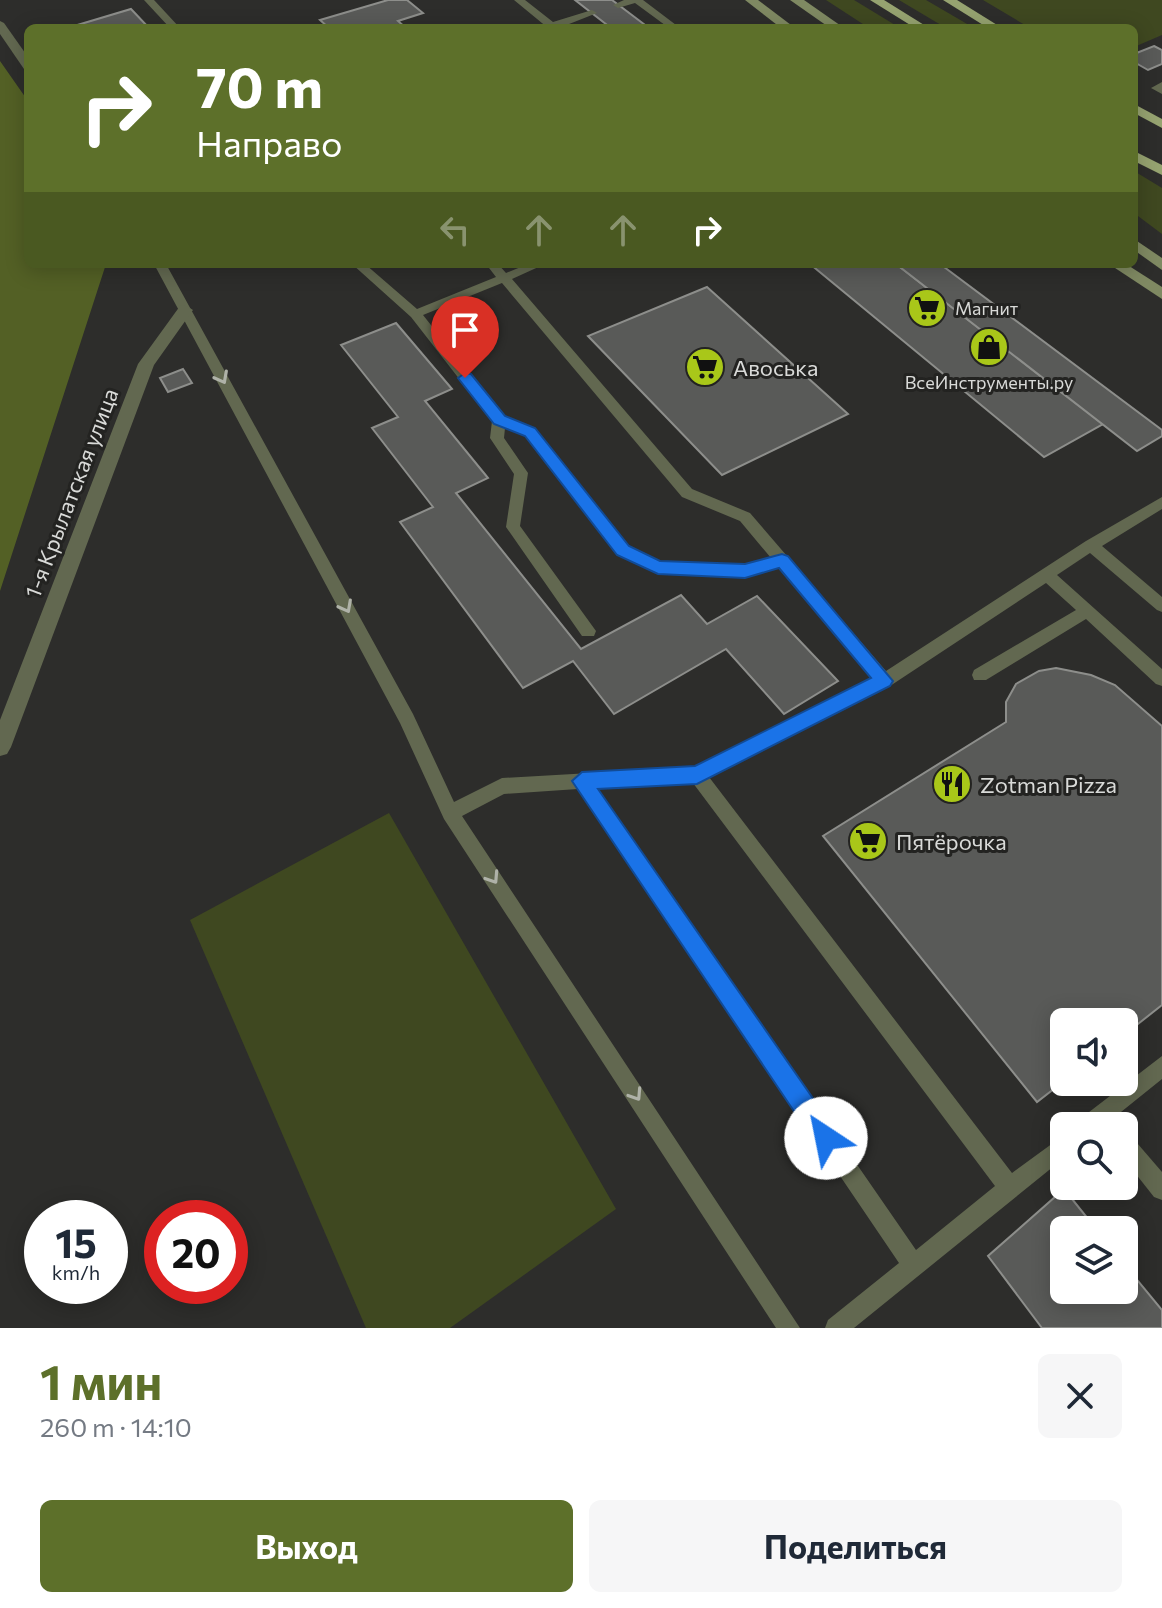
<!DOCTYPE html>
<html lang="ru">
<meta charset="utf-8">
<style>
:root{--surface:#fff;--page:#f6f6f7;--text:#1f2937;--muted:#747a83;--accent:#5d702a}
body{margin:0;font-family:Commissioner,sans-serif;background:var(--page);color:var(--text);height:100vh;display:flex;flex-direction:column;font-size:30px;white-space:nowrap}
*{box-sizing:border-box;margin:0}
p{font-size:26px;color:var(--muted)}
.icon{flex:none;width:44px;height:44px;fill:none;stroke:currentColor;stroke-width:2;stroke-linecap:round;stroke-linejoin:round}
.map{position:relative;height:1328px;overflow:hidden}
.drawer{display:flex;flex-direction:column;background:var(--surface);flex:1}
.drawer>*{flex:none}
.banner{position:absolute;left:24px;top:24px;width:1114px;height:244px;border-radius:12px;box-shadow:0 4px 20px #0003;background:#5d702a;color:#fff;overflow:hidden}
.buttons{position:absolute;left:1050px;top:1008px;display:grid;gap:16px}
.buttons a{display:grid;place-items:center;width:88px;height:88px;border-radius:12px;background:var(--surface);box-shadow:0 4px 20px #0003;font-size:40px}
.speed{position:absolute;left:24px;top:1200px;display:flex;gap:16px;font-size:40px;font-weight:700;text-align:center}
.speed>*{display:grid;place-content:center;width:104px;height:104px;border-radius:50%;background:var(--surface);box-shadow:0 4px 20px #0003;line-height:1}
.speed small{font-size:20px;font-weight:400}
.speed .limit{border:12px solid #d22;background:#fff;color:#111}
.pin{position:absolute;display:grid;place-items:center;width:68px;height:68px;color:#fff;margin:-82px -34px;border-radius:50% 50% 50% 0;rotate:-45deg;box-shadow:0 0 8px #0007}
.pin .icon{rotate:45deg}
.me{position:absolute;width:88px;margin:-44px;rotate:326deg;stroke-linejoin:round;filter:drop-shadow(0 0 6px #0008)}
.turn{display:flex;align-items:center;gap:28px;height:168px;padding:0 40px;font-size:36px}
.turn .icon{width:104px;height:104px;stroke-width:2.5}
.turn b{display:block;font-size:56px;line-height:68px}
.lanes{display:flex;align-items:center;height:76px;padding:0 40px;background:#0003;justify-content:center;gap:40px;direction:ltr}
.lanes .off{opacity:.35}
.round{display:grid;place-items:center;flex:none;width:84px;height:84px;border-radius:12px;background:var(--page)}
.headline{display:flex;align-items:center;justify-content:space-between;height:136px;padding:0 40px}
h1{font-size:48px;font-weight:700;line-height:60px;color:var(--accent)}
.button{display:flex;gap:16px;margin-top:auto;padding:16px 40px}
.button a{flex:1;height:92px;border-radius:12px;background:var(--accent);color:#fff;font-size:32px;font-weight:700;line-height:92px;text-align:center}
.button a+a{background:var(--page);color:var(--text)}
.map>svg:first-child{display:block}
.green{fill:#3f4820}
.forest{fill:#536025}
.building{fill:#595a58;stroke:#8d8e8b;stroke-width:2}
.lines{fill:none;stroke-linecap:round;stroke-linejoin:round}
.service{fill:#626850;fill-rule:evenodd}
.minor{fill:#626850;fill-rule:evenodd}
.secondary{fill:#7f8962;fill-rule:evenodd}
.primary{fill:#96a370;fill-rule:evenodd}
.oneway{stroke:#afb2a8}
.route{fill:#1a73e8;stroke:#114b97;stroke-width:2}
.labels{text-anchor:middle;dominant-baseline:central;stroke-width:6;stroke-linejoin:round;paint-order:stroke}
.far-poi-label{font-size:18px;fill:#d9dad8;stroke:#232321;text-anchor:start}
.poi-label{font-size:22px;fill:#d9dad8;stroke:#232321;text-anchor:start}
.street-label{font-size:22px;fill:#d9dad8;stroke:#232321}
</style>
<div class="map">
<svg width="1162" height="1328" viewBox="0 0 1162 1328">
<rect width="100%" height="100%" fill="#2d2d2b"/>
<!-- green -->
<g class="green">
<polygon points="826,0 854,0 900,28 869,28"/>
<polygon points="899,0 926,0 974,28 946,28"/>
<polygon points="983,0 1162,0 1162,35 1134,47 1134,28 1030,28"/>
<polygon points="1134,171 1162,188 1162,234 1134,213"/>
<polygon points="389,813 616,1209 450,1328 366,1328 190,920"/>
</g>
<!-- forest -->
<polygon class="forest" points="0,61 28,101 28,264 106,264 0,591"/>
<!-- building -->
<g class="building">
<polygon points="388,0 407,0 423,13 398,21 406,28 329,28 320,20"/>
<polygon points="575,0 612,0 649,28 611,28"/>
<polygon points="131,9 149,28 74,26"/>
<polygon points="1154,46 1162,50 1162,64 1148,70 1134,62 1134,54"/>
<polygon points="810,264 896,264 1103,424 1044,457"/>
<polygon points="896,264 940,264 1162,430 1162,436 1137,451"/>
<polygon points="707,287 848,414 722,475 588,336"/>
<polygon points="396,323 452,389 425,401 488,478 456,493 581,649 681,595 707,624 757,596 838,681 784,714 726,649 614,714 573,661 523,688 400,522 433,507 372,428 398,417 341,345"/>
<polygon points="183,369 192,383 168,392 160,378"/>
<polygon points="1056,668 1091,675 1115,685 1162,726 1162,1005 1124,1035 1124,1022 1064,1022 1064,1081 1037,1102 823,836 1006,722 1006,702 1016,684 1039,671"/>
<polygon points="1064,1189 1097,1230 1064,1230 1064,1290 1124,1290 1124,1264 1162,1310 1162,1328 1042,1328 988,1256"/>
</g>
<g class="lines">
<!-- service -->
<g class="service">
<polygon points="144,0 154,0 180,28 170,28"/>
<polygon points="514,0 525,0 553,22 592,10 597,13 559,28 548,28"/>
<polygon points="624,0 643,0 680,28 669,28 635,3 618,8 613,5"/>
<polygon points="1162,82 1162,94 1151,88"/>
<path d="M154,264H166L413,714L454,802L502,778L695,767L873,679L778,567L745,577L658,573L618,555L525,435L505,428L504,438L528,473L520,526L596,631L594,636H582L506,527L514,474L490,438L492,421L411,317L352,264H365L417,309L496,277L486,264H498L506,273L528,264H545L512,279L692,489L750,513L886,671L1086,541L1162,497V509L1102,546L1162,597V612L1157,610L1090,553L1057,575L1162,669V686L1156,684L1086,619L986,680H974L972,675L974,670L1076,610L1046,583L890,686L709,777L1012,1173L1064,1135V1158L854,1328H825L828,1320L899,1263L578,789L504,794L462,816L800,1328H776L444,819L400,723ZM502,283L682,497L740,521L771,558L745,565L660,561L628,547L535,429L504,417L423,315ZM693,783L995,1186L916,1250L597,788Z"/>
<polygon points="1162,1056 1162,1079 1116,1116 1120,1126 1077,1126 1080,1119"/>
<polygon points="1124,1133 1131,1136 1162,1172 1162,1200 1154,1197 1124,1159"/>
</g>
<!-- minor -->
<g class="minor">
<polygon points="0,21 4,23 28,57 28,70 24,69 0,34"/>
<polygon points="185,305 193,310 154,365 11,747 7,754 0,756 0,720 138,364 180,306"/>
</g>
<!-- secondary -->
<g class="secondary">
<polygon points="745,0 758,0 795,28 781,28"/>
<polygon points="790,0 804,0 844,28 830,28"/>
<polygon points="1134,239 1162,258 1162,270 1134,250"/>
<polygon points="1109,264 1126,264 1162,287 1162,299"/>
</g>
<!-- primary -->
<g class="primary">
<polygon points="870,0 884,0 929,28 915,28"/>
<polygon points="943,0 957,0 1002,28 988,28"/>
<polygon points="1134,104 1162,119 1162,128 1134,113"/>
<polygon points="1134,151 1162,165 1162,175 1134,161"/>
</g>
</g>
<!-- one-way arrows -->
<defs><path id="oneway-chevron" d="M-2-3.5L2.5 0L-2 3.5" fill="none" stroke-width="1.6" stroke-linecap="round" stroke-linejoin="round" transform="scale(2)"/></defs>
<g class="oneway">
<use href="#oneway-chevron" transform="translate(222 378) rotate(62)"/>
<use href="#oneway-chevron" transform="translate(346 607) rotate(62)"/>
<use href="#oneway-chevron" transform="translate(493 878) rotate(57)"/>
<use href="#oneway-chevron" transform="translate(636 1095) rotate(57)"/>
</g>
<!-- route -->
<polygon class="route" points="465,373 471,374 505,416 535,428 629,546 660,561 745,564 782,554 788,556 893,681 890,686 697,784 598,789 835,1130 838,1138 835,1147 826,1150 818,1147 572,781 582,772 695,766 871,678 779,568 745,578 658,574 617,555 525,436 494,424 458,378"/>
<!-- icons -->
<defs>
<g id="supermarket-disc" transform="scale(2)"><circle r="9.5" fill="#a9c719" stroke="#232321"/><path d="M-6-5.5h2.5l.6 2H6L4.5 2H-2.5L-4.4-4H-6ZM-1.5 3.2a1.3 1.3 0 1 0 .1 0ZM3 3.2a1.3 1.3 0 1 0 .1 0Z" fill="#111"/></g>
<g id="shop-disc" transform="scale(2)"><circle r="9.5" fill="#a9c719" stroke="#232321"/><path d="M-5-2.5h2.3a2.7 3.5 0 0 1 5.4 0H5L5.5 6h-11ZM-1.5-2.5h3a1.5 2.3 0 0 0-3 0Z" fill="#111"/></g>
<g id="restaurant-disc" transform="scale(2)"><circle r="9.5" fill="#a9c719" stroke="#232321"/><path d="M-5-6h1v4h1v-4h1v4h1v-4h1v5L-1.5 .5V6h-2V.5L-5-1ZM5-6V6H3V1.5H1.5Q1.5-4 5-6Z" fill="#111"/></g>
</defs>
<g fill-rule="evenodd">
<use href="#supermarket-disc" x="927" y="308"/>
<use href="#shop-disc" x="989" y="347"/>
<use href="#supermarket-disc" x="705" y="367"/>
<use href="#restaurant-disc" x="952" y="784"/>
<use href="#supermarket-disc" x="868" y="841"/>
</g>
<g class="labels">
<!-- far-poi labels -->
<g class="far-poi-label">
<text x="955" y="308">Магнит</text>
<text x="989" y="382" text-anchor="middle">ВсеИнструменты.ру</text>
</g>
<!-- poi labels -->
<g class="poi-label">
<text x="733" y="367">Авоська</text>
<text x="980" y="784">Zotman Pizza</text>
<text x="896" y="841">Пятёрочка</text>
</g>
<!-- street labels -->
<g class="street-label">
<text transform="translate(71 493) rotate(-69)">1-я Крылатская улица</text>
</g>
</g>
</svg>
<div class="buttons">
<a><svg class="icon" aria-label="sound" viewBox="0 0 24 24"><path d="M4 9h4l5-4v14l-5-4H4zM17 9q2 3 0 6"/></svg></a>
<a><svg class="icon" aria-label="search" viewBox="0 0 24 24"><circle cx="10" cy="10" r="6"/><path d="M15 15l6 6"/></svg></a>
<a><svg class="icon" aria-label="layers" viewBox="0 0 24 24"><path d="M12 4l9 5-9 5-9-5zM3 14l9 5 9-5"/></svg></a>
</div>
<div class="speed"><div>15<small>km/h</small></div><div class="limit">20</div></div>
<div class="pin" style="left:465px;top:378px;background:#d93025"><svg class="icon" aria-label="arrive" viewBox="0 0 24 24"><path d="M6 21V4h12l-3 4 3 4H6"/></svg></div>
<svg class="me" style="left:826px;top:1138px" viewBox="-20 -20 40 40"><circle r="19" fill="#fff"/><path d="M0-13L10 11 0 6-10 11z" fill="#1a73e8"/></svg>
<div class="banner">
<div class="turn"><svg class="icon" aria-label="right" viewBox="0 0 24 24"><path d="M7 20v-9h11M14 6l5 5-5 5"/></svg><div><b>70 m</b>Направо</div></div>
<div class="lanes"><svg class="icon off" aria-label="left" viewBox="0 0 24 24"><path d="M17 20v-9H6M10 6l-5 5 5 5"/></svg><svg class="icon off" aria-label="ahead" viewBox="0 0 24 24"><path d="M12 20V5M6 11l6-6 6 6"/></svg><svg class="icon off" aria-label="ahead" viewBox="0 0 24 24"><path d="M12 20V5M6 11l6-6 6 6"/></svg><svg class="icon" aria-label="right" viewBox="0 0 24 24"><path d="M7 20v-9h11M14 6l5 5-5 5"/></svg></div>
</div>
</div>
<section class="drawer">
<div class="headline"><div><h1>1 мин</h1><p>260 m · 14:10</p></div><a class="round"><svg class="icon" aria-label="close" viewBox="0 0 24 24"><path d="M6 6l12 12M18 6L6 18"/></svg></a></div>
<div class="button"><a>Выход</a><a>Поделиться</a></div>
</section>
